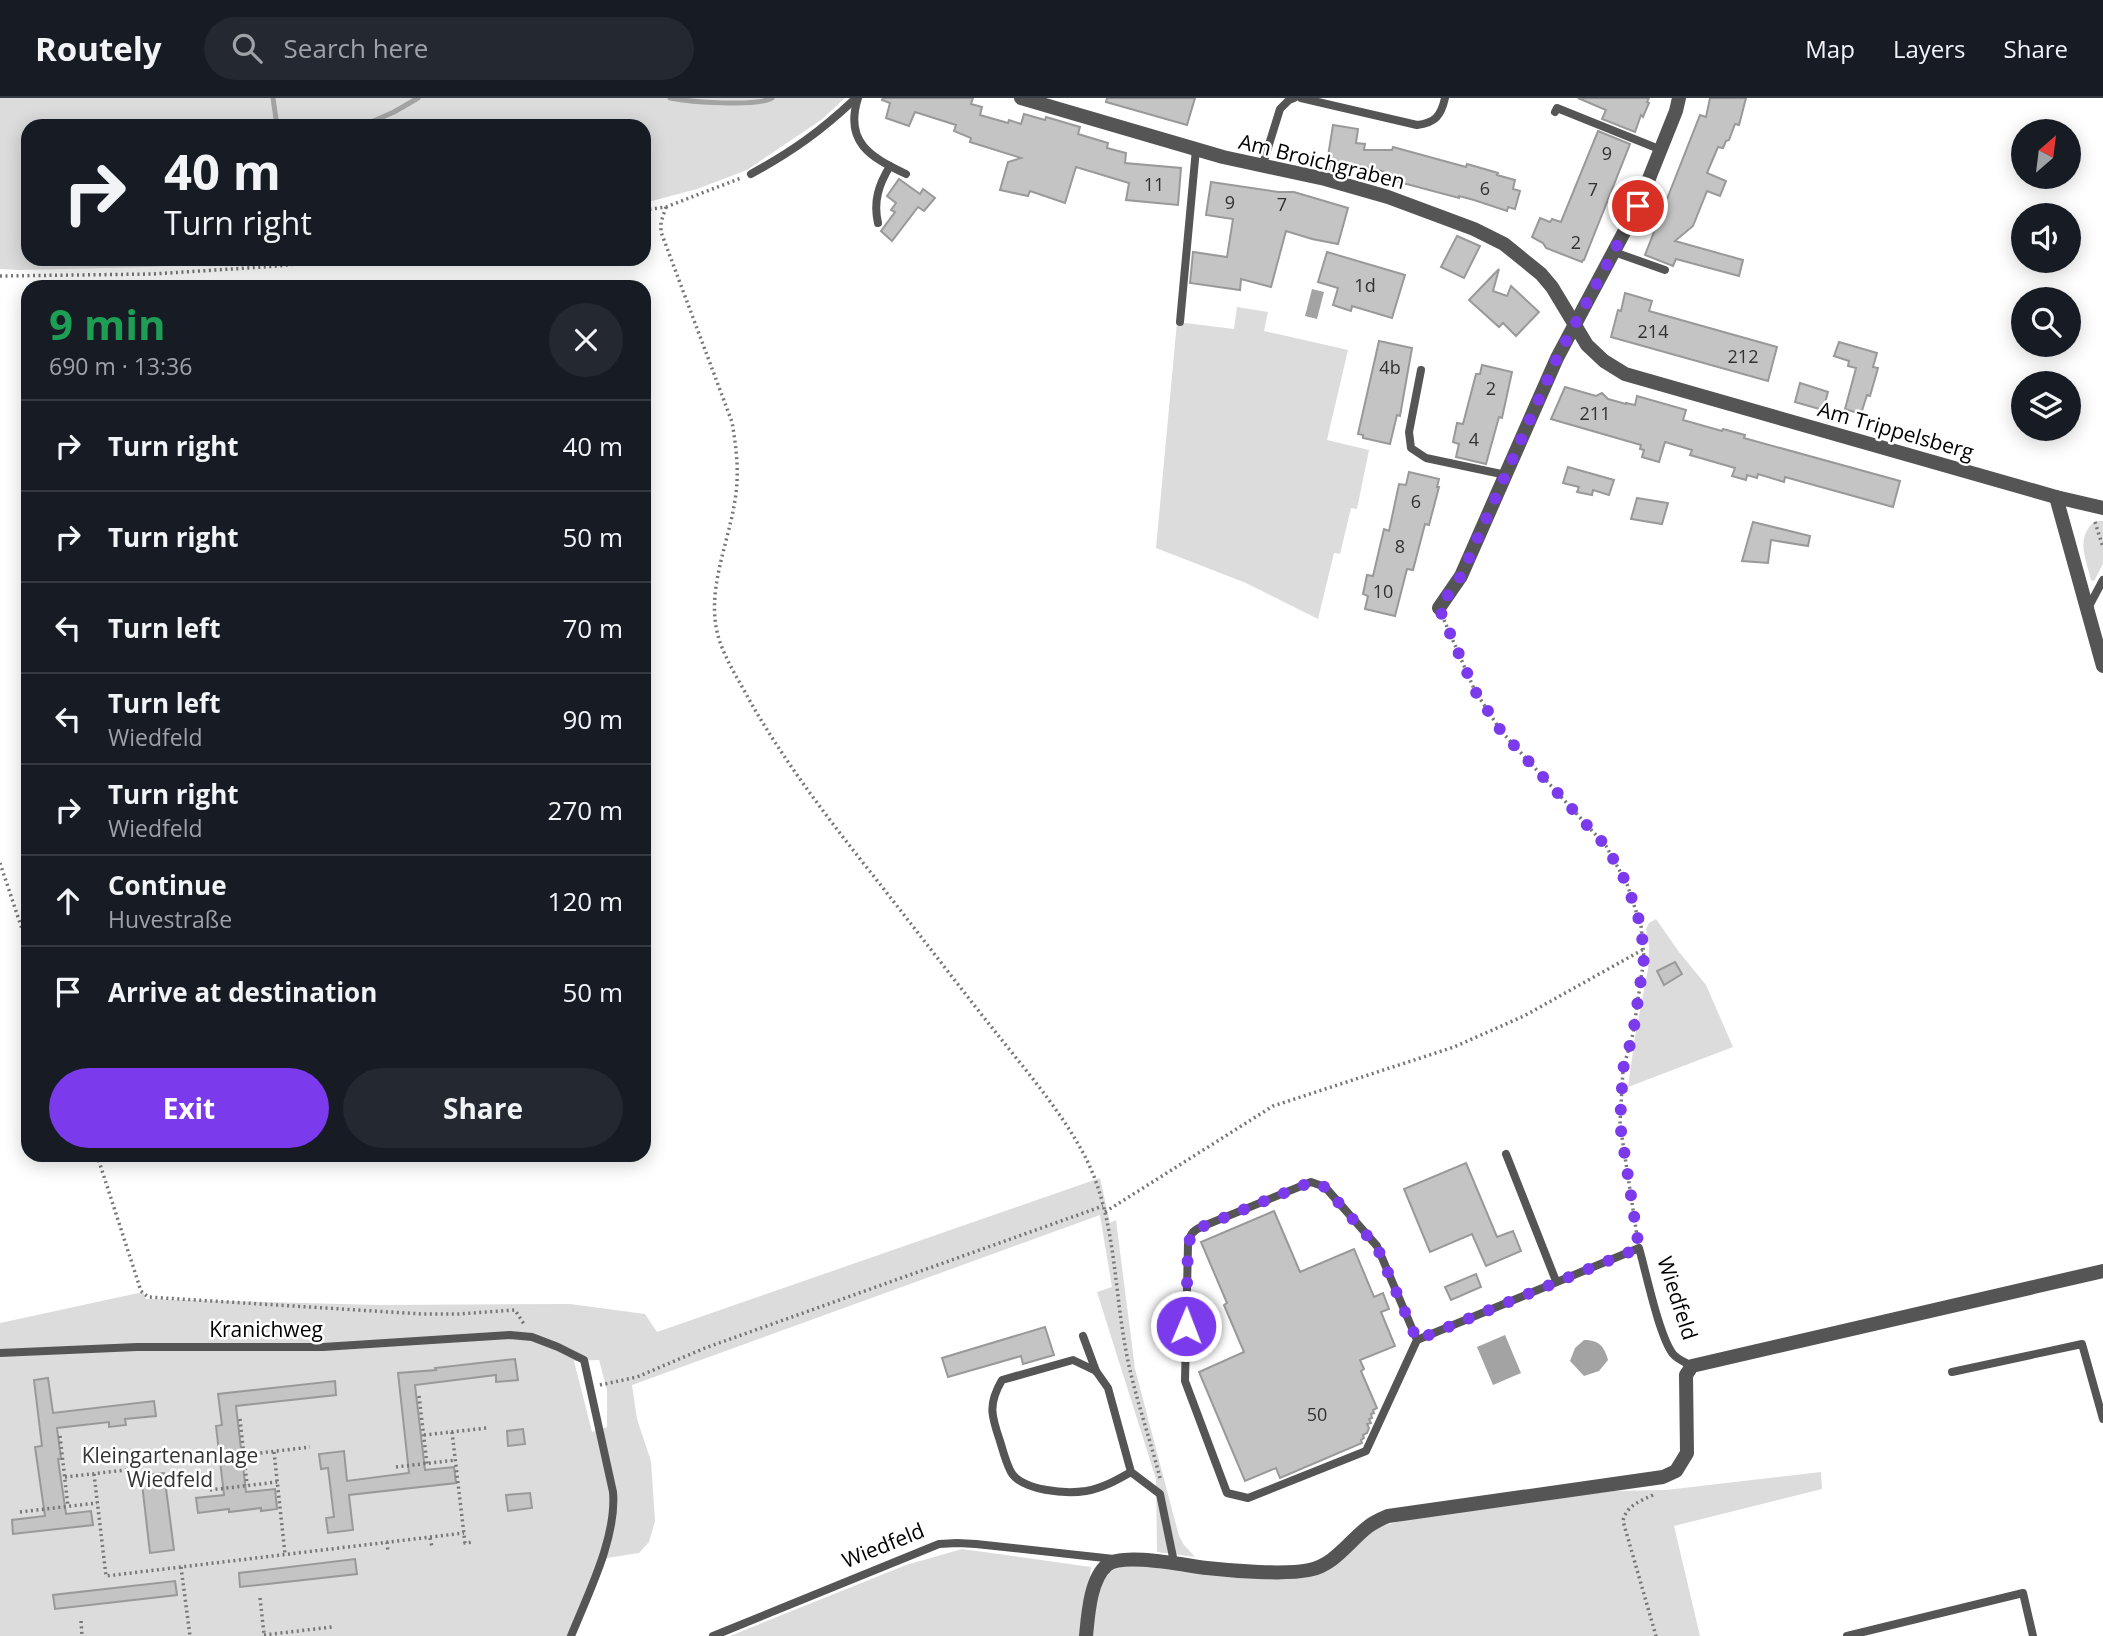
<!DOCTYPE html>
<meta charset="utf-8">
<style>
:root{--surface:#171b24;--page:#242831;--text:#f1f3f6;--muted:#9ea1a6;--line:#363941;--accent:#7c3aed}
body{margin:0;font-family:"Open Sans",sans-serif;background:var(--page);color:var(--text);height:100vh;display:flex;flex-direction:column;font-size:26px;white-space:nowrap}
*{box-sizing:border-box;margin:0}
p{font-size:23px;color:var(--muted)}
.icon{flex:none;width:38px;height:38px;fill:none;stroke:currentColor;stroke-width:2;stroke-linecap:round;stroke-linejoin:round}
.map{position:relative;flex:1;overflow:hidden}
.details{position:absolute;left:21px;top:182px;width:630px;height:882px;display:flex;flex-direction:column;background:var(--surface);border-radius:21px;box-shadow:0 4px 18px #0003}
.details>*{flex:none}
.banner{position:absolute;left:21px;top:21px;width:630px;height:147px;border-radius:21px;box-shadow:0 4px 18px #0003;background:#171b24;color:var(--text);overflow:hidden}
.needle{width:46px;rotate:28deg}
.tools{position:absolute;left:2011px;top:21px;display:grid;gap:14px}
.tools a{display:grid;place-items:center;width:70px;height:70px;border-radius:50%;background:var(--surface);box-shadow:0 4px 18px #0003;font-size:35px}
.pin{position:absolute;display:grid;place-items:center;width:60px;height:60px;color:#fff;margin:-30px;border:4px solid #fff;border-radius:50%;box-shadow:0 2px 7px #0007}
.me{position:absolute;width:77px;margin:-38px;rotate:1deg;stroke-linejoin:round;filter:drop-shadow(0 0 5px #0008)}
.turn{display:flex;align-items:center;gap:24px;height:147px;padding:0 28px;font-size:32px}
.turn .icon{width:91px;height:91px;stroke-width:2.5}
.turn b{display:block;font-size:49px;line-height:60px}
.round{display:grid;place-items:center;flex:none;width:74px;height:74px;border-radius:37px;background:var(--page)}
.summary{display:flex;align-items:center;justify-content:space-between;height:119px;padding:0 28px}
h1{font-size:42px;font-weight:700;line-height:52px;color:#1e9e55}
.button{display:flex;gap:14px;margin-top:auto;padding:14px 28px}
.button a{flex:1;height:80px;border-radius:42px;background:var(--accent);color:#fff;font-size:28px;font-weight:700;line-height:80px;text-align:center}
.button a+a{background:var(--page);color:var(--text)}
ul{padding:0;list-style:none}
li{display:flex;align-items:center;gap:21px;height:91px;padding:0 28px;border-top:2px solid var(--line)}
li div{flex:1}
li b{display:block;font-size:26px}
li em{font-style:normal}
header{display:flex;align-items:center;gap:42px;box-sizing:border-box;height:98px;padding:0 35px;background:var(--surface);border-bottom:2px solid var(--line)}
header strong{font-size:33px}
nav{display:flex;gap:38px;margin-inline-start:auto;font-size:24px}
.search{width:490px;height:63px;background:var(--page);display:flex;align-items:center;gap:18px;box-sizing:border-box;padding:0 24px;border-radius:38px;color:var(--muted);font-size:26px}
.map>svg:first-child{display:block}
.green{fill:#dcdcdc;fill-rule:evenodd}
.water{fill:#a3a3a3}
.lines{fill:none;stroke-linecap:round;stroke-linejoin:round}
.stream{stroke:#a3a3a3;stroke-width:5}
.building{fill:#c4c4c4;stroke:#999;stroke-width:2}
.path{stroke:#777;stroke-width:3.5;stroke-dasharray:2 3.5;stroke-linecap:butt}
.lane{stroke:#555;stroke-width:8}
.street{stroke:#555;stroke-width:14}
.route{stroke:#7c3aed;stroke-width:12;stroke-dasharray:0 21.6}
.labels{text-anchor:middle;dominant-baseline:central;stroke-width:5;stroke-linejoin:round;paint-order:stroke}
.number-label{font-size:18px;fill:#313131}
.street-label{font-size:21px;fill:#000;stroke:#fff}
.park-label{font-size:21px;fill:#333;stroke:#fff}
</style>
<header>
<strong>Routely</strong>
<div class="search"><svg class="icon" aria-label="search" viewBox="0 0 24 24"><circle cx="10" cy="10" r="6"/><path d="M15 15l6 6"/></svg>Search here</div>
<nav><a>Map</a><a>Layers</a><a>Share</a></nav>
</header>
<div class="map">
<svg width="2103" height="1538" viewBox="0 0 2103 1538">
<rect width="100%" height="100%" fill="#fff"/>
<!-- green -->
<g class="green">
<polygon points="0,0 845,0 821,22 747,72 697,91 644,105 644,28 28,28 28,161 299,161 148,169 19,172 0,171"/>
<polygon points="1237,209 1268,214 1264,233 1348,252 1327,342 1369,352 1357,411 1351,410 1340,456 1334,455 1318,521 1246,485 1156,450 1177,224 1234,231"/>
<path d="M2095,423H2103V466L2094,483L2091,482C2086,460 2075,440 2095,423Z"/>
<polygon points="1656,821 1679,854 1706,887 1733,949 1628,989 1635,939 1648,871 1649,848 1646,831 1649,825"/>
<path d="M1100,1080L1110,1125L1116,1122L1135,1271L1179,1438L1184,1447L1195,1459L1157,1454L1156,1381L1097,1194L1112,1189L1100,1117L632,1287L637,1321L651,1363L655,1423L649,1444L639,1455L607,1460L575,1538H0V1225L143,1194L146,1201L380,1207L570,1206L645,1216L657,1234ZM599,1262L607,1292V1329L592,1334L574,1263Z"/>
<polygon points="1821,1374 1822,1391 1674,1428 1700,1538 1089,1538 1098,1493 1107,1475 1126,1466 1294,1478 1341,1462 1377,1430 1422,1416 1614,1393 1666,1392"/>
<polygon points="962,1451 1091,1469 1084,1538 730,1538 906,1467"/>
</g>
<!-- water -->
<g class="water">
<polygon points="1312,191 1324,194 1317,221 1305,218"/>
<polygon points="1505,1237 1521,1275 1493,1287 1477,1249"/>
<path d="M1584,1242C1599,1242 1604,1248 1608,1262L1599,1273L1584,1278L1570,1263L1575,1250Z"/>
</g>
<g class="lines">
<!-- stream -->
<g class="stream">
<polyline points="273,0 277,28"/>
<path d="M670,0C690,4 756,9 772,0"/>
<polyline points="362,28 394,14 418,0"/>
</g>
</g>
<!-- building -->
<g class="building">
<polygon points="883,0 973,0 971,6 982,9 980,17 1008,25 1009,22 1021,26 1024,16 1045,22 1046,19 1080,29 1078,36 1108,45 1107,50 1126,55 1125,65 1181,70 1178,107 1126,102 1129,85 1076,69 1065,105 1030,93 1028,98 1000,92 1008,64 1021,60 970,44 971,40 954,33 956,27 915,14 909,28 886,20 890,5 882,2"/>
<polygon points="1107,0 1195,0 1187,27 1106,4"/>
<polygon points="1578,0 1649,0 1647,4 1649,5 1643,19 1641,17 1635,34 1602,21 1606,12"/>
<polygon points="1710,0 1746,0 1739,27 1735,26 1729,42 1726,43 1723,50 1718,49 1707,75 1726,83 1720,98 1707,93 1693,128 1675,143 1743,162 1739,178 1676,161 1673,168 1645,157 1700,17 1706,19"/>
<polygon points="1333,27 1358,31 1356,45 1365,46 1364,52 1392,52 1393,49 1466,69 1467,66 1498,75 1497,77 1515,82 1513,91 1520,93 1515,111 1508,109 1507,113 1474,102 1459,98 1459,100 1384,80 1386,74 1353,66 1351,75 1326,71"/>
<polygon points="1598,33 1630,46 1584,162 1583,162 1582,164 1546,150 1543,145 1532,139 1540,120 1550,124 1552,121 1561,124"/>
<polygon points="899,81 920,96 923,91 935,100 924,113 918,109 892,143 881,133 895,114 891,112 896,105 887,98"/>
<polygon points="1211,84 1278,94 1294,94 1348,110 1338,146 1312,141 1286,133 1271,189 1241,181 1240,192 1190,185 1193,154 1227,159 1233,121 1206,117"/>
<polygon points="1457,138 1480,148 1464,180 1441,169"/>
<polygon points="1327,154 1405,177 1392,220 1352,208 1351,213 1333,207 1338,190 1318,184"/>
<polygon points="1499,171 1493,193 1507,198 1511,188 1539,214 1516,238 1503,225 1499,229 1469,202"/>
<polygon points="1625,195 1652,203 1649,213 1777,249 1768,283 1611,239 1618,212 1621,213"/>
<polygon points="1379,243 1412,250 1400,318 1397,317 1390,346 1363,340 1363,337 1358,336"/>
<polygon points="1839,244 1877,255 1873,269 1878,270 1870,298 1867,297 1861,316 1845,311 1856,270 1848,268 1849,263 1834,258"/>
<polygon points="1482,267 1512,274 1502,320 1499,319 1486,366 1456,359 1459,346 1453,344 1457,325 1463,326 1476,276 1480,276"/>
<polygon points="1800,285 1828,294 1823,312 1795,304"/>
<polygon points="1565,289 1596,298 1602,295 1608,301 1626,306 1626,305 1635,307 1637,298 1686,312 1683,322 1722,333 1723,331 1745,337 1744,340 1900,383 1893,409 1785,379 1784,384 1758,376 1757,380 1747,377 1746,382 1732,378 1735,370 1690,357 1692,352 1665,344 1659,364 1642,359 1644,352 1640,351 1641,347 1551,321"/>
<polygon points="1568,369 1614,382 1609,397 1593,392 1592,397 1577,394 1579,389 1563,385"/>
<polygon points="1409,374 1439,381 1437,389 1439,389 1429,427 1425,426 1413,472 1407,471 1395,518 1365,511 1368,498 1363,496 1367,477 1373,478 1384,431 1389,433 1399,386 1406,387"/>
<polygon points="1637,400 1668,405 1662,426 1631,421"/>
<polygon points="1753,424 1810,438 1808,448 1771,442 1768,465 1742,463"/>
<polygon points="1675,864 1682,876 1664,887 1657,873"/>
<polygon points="1466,1065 1497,1139 1513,1133 1521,1153 1486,1168 1472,1136 1430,1154 1404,1091"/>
<polygon points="1274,1113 1300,1174 1354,1151 1374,1199 1383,1195 1389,1211 1381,1214 1395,1248 1360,1262 1364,1271 1361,1273 1377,1310 1373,1312 1374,1315 1371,1316 1372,1320 1369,1321 1371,1325 1367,1326 1369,1330 1367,1335 1363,1337 1364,1340 1361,1342 1362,1345 1280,1380 1276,1370 1245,1383 1199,1274 1244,1254 1224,1207 1227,1205 1201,1144"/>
<polygon points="1476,1176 1481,1189 1451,1202 1445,1189"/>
<polygon points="1045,1229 1054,1257 1023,1266 1021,1258 948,1279 942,1260"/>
<polygon points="515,1261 518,1282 496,1284 496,1277 415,1287 425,1372 454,1369 456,1385 349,1397 353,1432 328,1435 326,1420 334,1419 328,1370 321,1371 319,1356 344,1353 347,1383 409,1375 398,1275 436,1272 435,1270"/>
<polygon points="48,1280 53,1315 154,1303 156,1318 125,1321 126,1327 109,1329 109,1324 57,1330 61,1361 58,1361 66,1416 91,1413 93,1427 13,1436 12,1422 45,1418 35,1349 42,1348 34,1282"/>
<polygon points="335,1283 336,1297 236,1308 246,1394 275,1391 277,1411 261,1413 261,1410 229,1414 229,1411 198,1415 196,1400 224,1397 216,1328 222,1327 218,1296"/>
<polygon points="523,1331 525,1346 508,1348 507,1333"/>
<polygon points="164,1375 174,1452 150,1455 141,1377"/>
<polygon points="530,1395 532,1410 508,1413 506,1397"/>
<polygon points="355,1461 357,1476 240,1489 239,1475"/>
<polygon points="175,1483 177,1497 55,1511 53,1497"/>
</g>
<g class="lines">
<!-- path -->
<g class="path">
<path d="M666,109L661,124V134L732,324C736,348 739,371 736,395C730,446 702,496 721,547C729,568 741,586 751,605C785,664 826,718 868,771C910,824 951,878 993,931C1023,969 1057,1008 1081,1051C1116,1113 1113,1185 1126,1253C1134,1296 1149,1337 1160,1380"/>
<polyline points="644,112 666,109 741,80"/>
<polyline points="0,178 153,176 278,168 340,161"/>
<polyline points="2095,424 2103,449"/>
<polyline points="1444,522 1475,593 1501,633 1606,748 1627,786 1641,828 1644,860 1633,936 1623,971 1620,1026 1637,1138"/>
<polyline points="0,765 28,849"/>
<polyline points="97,1057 141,1193 148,1199 422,1216 458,1216 515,1212 524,1226"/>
<polyline points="1105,1114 1273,1008 1454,949 1524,918 1644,851"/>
<polyline points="600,1287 637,1279 705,1250 1103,1108"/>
<polyline points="419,1298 427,1366"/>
<polyline points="240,1321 247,1387"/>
<polyline points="452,1334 465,1445 474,1444"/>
<polyline points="424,1337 487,1330"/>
<polyline points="60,1338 68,1409"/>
<polyline points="274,1354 285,1456"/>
<polyline points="244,1357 310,1349"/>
<polyline points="396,1369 456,1362"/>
<polyline points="94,1376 106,1478 464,1435"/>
<polyline points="65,1379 126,1372"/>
<polyline points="210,1392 277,1384"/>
<path d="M1653,1397C1640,1403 1626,1408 1623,1423L1656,1538"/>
<polyline points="20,1414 97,1405"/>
<polyline points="430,1440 432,1449"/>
<polyline points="387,1444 388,1454"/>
<polyline points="181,1469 190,1538"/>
<polyline points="260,1500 264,1536"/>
<polyline points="81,1523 82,1538"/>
<polyline points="264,1537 332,1529"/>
</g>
<!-- lane -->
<g class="lane">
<path d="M858,0C844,44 870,59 906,76"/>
<path d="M1301,0L1417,27C1435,25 1441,18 1445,0"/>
<polyline points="1555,14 1557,10 1659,51"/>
<polyline points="1262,69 1280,11 1289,2 1294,0"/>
<path d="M751,76C793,53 821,33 856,0"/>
<path d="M878,125C873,103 879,86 890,68"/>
<polyline points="1614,154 1665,172"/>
<polyline points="1180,224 1196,51"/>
<polyline points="1421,272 1409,334 1411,350 1426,360 1506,377"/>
<polyline points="2088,510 2103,482"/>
<polyline points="1506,1056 1556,1183"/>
<polyline points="1083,1238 1096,1273"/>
<path d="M1417,1242L1366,1353L1248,1400L1227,1395L1185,1283L1188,1146C1190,1137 1192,1133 1201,1129L1311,1084L1325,1089L1377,1148L1417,1242L1639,1150C1646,1174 1659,1238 1673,1256C1678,1262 1685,1264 1692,1268"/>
<path d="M0,1255L137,1249H323L510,1237L532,1239L558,1249L584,1262L613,1394C617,1439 588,1496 571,1538"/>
<polyline points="1952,1274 2082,1246 2103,1321"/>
<path d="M1131,1374C1117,1382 1103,1390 1086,1393C1066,1396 1022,1393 1011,1374C1006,1365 1003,1353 1000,1343C991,1317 988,1306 1002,1282L1073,1262L1096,1273L1108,1290L1131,1374L1160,1396L1174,1464"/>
<polyline points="713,1538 939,1446 957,1445 976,1446 1114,1461"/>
<polyline points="1847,1538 2023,1495 2033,1538"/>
</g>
<!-- street -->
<g class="street">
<polyline points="1021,0 1223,59 1325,81 1388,99 1474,131 1504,146 1541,176 1552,189 1587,247 1604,263 1625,276 2056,399 2103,410"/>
<polyline points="2056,399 2103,568"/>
<polyline points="1439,510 1461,478 1557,260 1638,108 1676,13 1679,0"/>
<path d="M1086,1538C1088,1518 1090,1481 1107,1467C1123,1454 1187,1468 1207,1470C1233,1473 1285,1477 1309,1472C1335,1467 1349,1443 1369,1428C1374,1424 1381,1421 1388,1418L1663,1379L1676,1373L1687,1355L1686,1277L1692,1268L2103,1173"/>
</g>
</g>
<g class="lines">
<!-- route -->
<polyline class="route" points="1186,1228 1188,1146 1194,1132 1311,1084 1325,1089 1377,1149 1417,1242 1639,1150 1620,1026 1623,971 1633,936 1644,860 1641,828 1627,786 1606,748 1501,633 1475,593 1439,510 1461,478 1557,260 1638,108"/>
</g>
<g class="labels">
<!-- number labels -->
<g class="number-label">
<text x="1607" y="55">9</text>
<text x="1154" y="86">11</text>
<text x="1485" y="90">6</text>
<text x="1593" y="91">7</text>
<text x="1230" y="104">9</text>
<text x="1282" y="106">7</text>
<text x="1576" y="144">2</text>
<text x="1365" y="187">1d</text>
<text x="1653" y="233">214</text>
<text x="1743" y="258">212</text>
<text x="1390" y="269">4b</text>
<text x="1491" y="290">2</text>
<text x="1595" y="315">211</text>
<text x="1474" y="341">4</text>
<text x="1416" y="403">6</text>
<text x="1400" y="448">8</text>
<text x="1383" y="493">10</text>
<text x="1317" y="1316">50</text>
</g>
<!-- street labels -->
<g class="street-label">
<text transform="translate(1322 63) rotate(14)">Am Broichgraben</text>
<text transform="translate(1896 332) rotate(16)">Am Trippelsberg</text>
<text transform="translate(1678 1200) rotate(72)">Wiedfeld</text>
<text x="266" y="1231">Kranichweg</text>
<text transform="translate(883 1447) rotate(-22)">Wiedfeld</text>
</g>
<!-- park labels -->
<g class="park-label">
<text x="170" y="1357">Kleingartenanlage<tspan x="170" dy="24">Wiedfeld</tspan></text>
</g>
</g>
</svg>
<div class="tools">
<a><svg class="needle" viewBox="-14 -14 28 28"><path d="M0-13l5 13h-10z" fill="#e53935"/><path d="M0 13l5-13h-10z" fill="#9ea1a6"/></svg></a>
<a><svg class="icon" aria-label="sound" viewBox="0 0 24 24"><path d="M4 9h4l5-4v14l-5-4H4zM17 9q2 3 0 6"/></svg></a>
<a><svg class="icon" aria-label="search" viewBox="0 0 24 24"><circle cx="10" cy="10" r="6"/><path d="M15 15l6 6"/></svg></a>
<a><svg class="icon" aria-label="layers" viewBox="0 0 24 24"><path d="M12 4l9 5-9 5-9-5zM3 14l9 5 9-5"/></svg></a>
</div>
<div class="pin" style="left:1638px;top:108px;background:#d93025"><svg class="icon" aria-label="arrive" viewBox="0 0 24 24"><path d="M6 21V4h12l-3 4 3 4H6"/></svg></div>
<svg class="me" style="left:1186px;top:1228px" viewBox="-20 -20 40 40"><circle r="17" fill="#7c3aed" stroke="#fff" stroke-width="3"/><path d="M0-11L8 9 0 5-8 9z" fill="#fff"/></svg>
<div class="banner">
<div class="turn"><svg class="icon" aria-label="right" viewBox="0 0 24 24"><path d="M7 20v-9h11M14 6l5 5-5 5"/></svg><div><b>40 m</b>Turn right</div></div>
</div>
<section class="details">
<div class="summary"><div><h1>9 min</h1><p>690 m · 13:36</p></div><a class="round"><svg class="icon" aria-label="close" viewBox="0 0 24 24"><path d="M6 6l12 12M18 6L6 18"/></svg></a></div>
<ul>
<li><svg class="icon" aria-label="right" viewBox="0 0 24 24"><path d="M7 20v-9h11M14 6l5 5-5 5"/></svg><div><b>Turn right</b></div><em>40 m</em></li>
<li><svg class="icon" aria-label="right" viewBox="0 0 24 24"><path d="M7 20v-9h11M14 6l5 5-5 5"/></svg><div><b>Turn right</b></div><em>50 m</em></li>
<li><svg class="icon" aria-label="left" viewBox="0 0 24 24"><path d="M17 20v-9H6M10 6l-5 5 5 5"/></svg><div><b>Turn left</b></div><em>70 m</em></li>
<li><svg class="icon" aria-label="left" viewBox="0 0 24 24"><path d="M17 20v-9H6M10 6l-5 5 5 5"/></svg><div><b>Turn left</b><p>Wiedfeld</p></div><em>90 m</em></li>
<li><svg class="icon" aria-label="right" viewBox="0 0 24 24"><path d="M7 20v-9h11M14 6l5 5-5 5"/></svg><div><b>Turn right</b><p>Wiedfeld</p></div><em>270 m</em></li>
<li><svg class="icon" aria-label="ahead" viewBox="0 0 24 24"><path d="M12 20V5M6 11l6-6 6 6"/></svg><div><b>Continue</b><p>Huvestraße</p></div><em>120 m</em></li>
<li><svg class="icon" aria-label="arrive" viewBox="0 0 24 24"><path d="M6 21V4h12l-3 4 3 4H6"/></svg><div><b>Arrive at destination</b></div><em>50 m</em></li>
</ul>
<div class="button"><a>Exit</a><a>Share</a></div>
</section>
</div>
